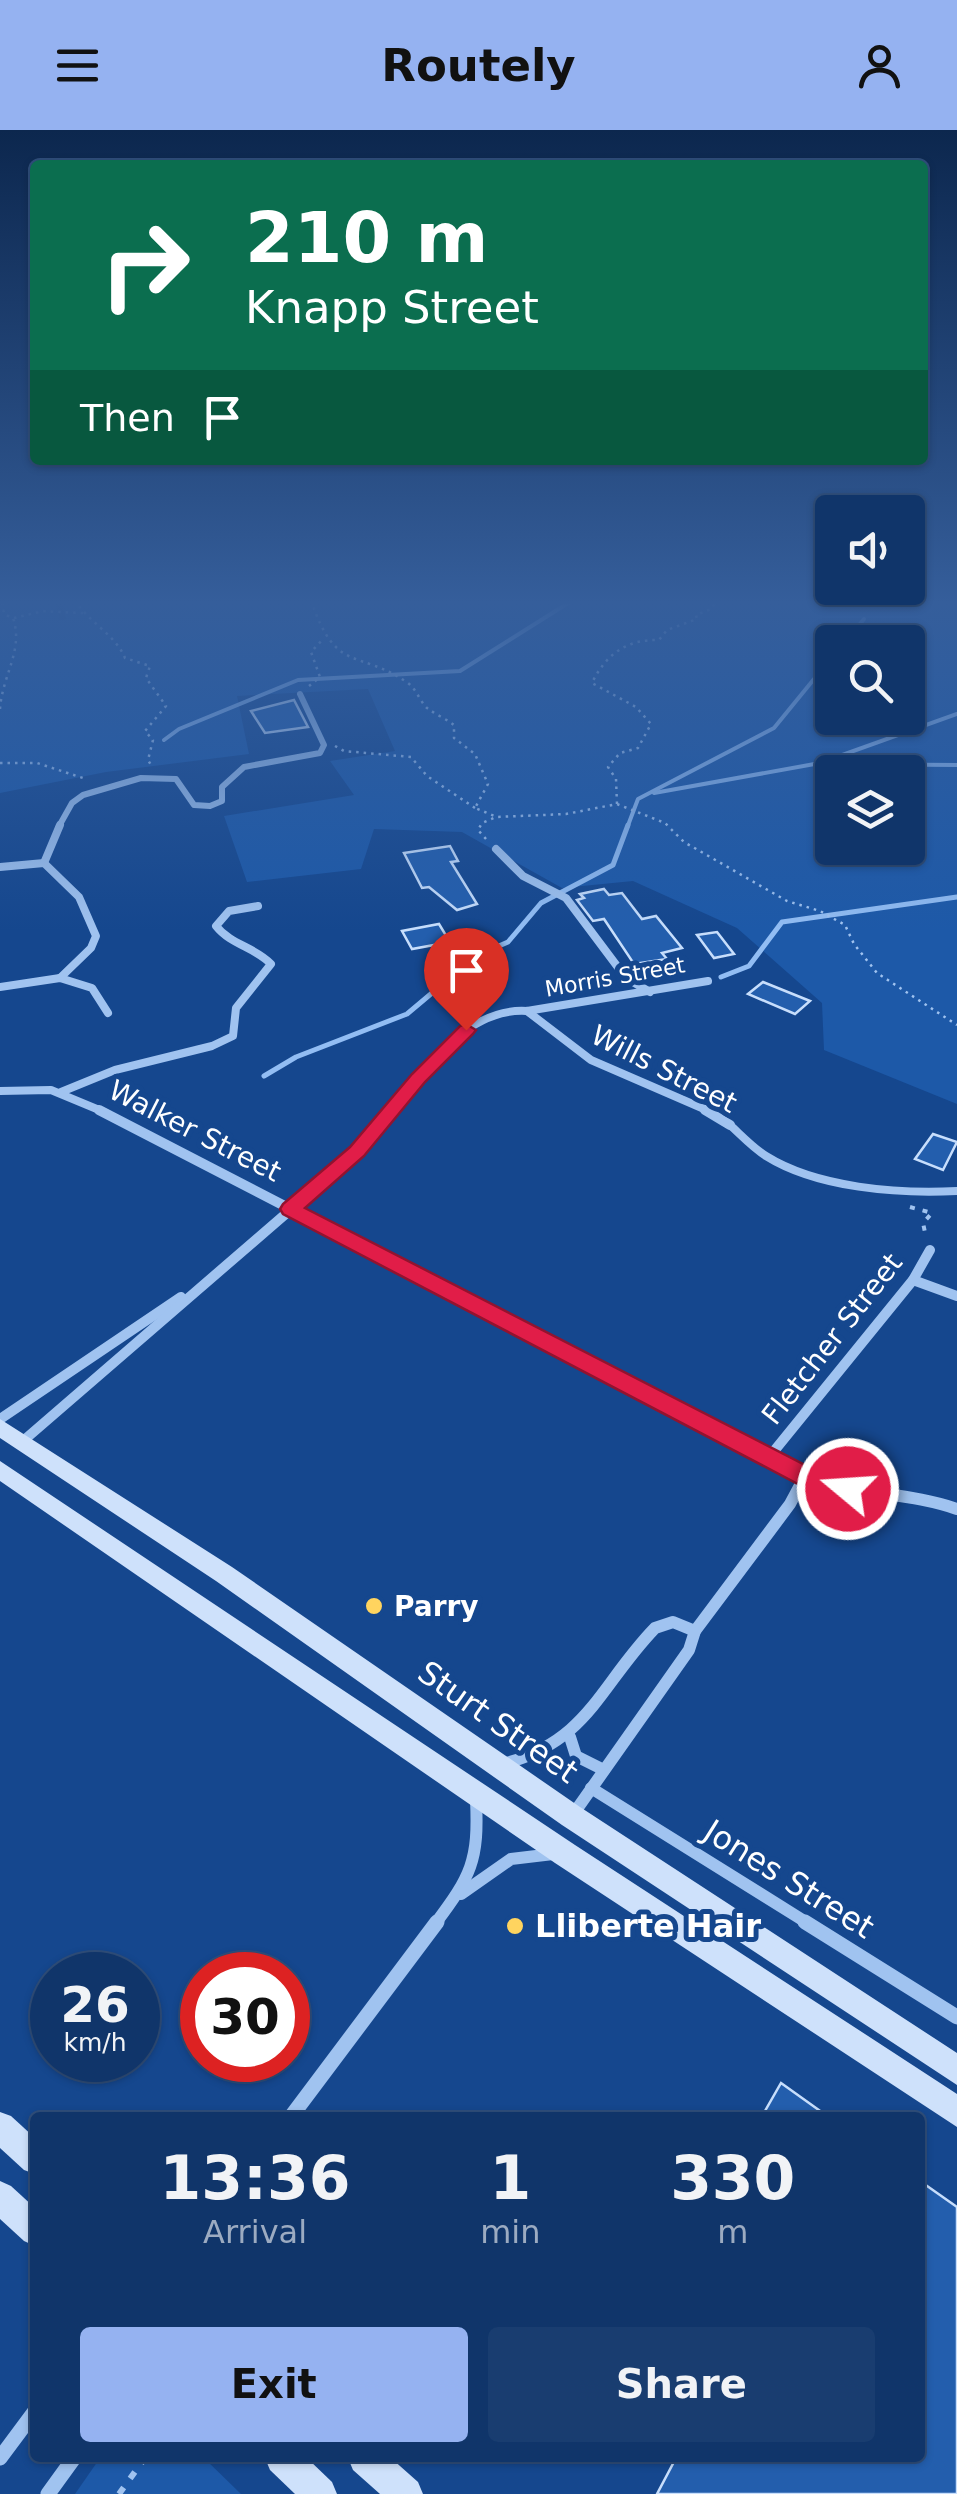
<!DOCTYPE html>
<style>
:root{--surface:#10356a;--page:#193d70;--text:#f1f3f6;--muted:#9cabc1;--line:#30507e;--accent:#95b2f1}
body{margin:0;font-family:"DejaVu Sans",sans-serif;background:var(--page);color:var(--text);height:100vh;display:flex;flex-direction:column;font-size:38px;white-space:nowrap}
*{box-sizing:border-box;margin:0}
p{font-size:32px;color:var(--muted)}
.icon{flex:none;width:55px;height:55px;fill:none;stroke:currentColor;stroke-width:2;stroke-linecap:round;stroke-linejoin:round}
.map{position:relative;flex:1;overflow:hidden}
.side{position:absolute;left:30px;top:1982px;width:895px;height:350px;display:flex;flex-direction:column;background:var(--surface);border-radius:10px;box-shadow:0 2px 8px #0004,0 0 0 2px var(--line)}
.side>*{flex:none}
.hud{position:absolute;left:30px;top:30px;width:898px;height:305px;border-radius:10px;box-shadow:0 2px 8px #0004,0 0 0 2px var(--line);background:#0b6e4f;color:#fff;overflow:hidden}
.buttons{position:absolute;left:815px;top:365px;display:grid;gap:20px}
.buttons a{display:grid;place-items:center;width:110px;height:110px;border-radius:10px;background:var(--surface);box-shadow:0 2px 8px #0004,0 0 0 2px var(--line);font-size:50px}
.speed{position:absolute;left:30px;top:1822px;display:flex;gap:20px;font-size:50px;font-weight:700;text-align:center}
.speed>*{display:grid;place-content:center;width:130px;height:130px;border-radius:50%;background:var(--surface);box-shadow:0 2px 8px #0004,0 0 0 2px var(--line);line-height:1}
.speed small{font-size:25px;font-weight:400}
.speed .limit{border:15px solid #d22;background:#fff;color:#111}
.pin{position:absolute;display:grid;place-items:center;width:85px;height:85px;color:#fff;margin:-102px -42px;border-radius:50% 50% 50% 0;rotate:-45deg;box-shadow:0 0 10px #0007}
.pin .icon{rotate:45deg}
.me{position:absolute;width:110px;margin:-55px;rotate:288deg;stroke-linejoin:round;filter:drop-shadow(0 0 8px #0008)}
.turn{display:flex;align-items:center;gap:35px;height:210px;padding:0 50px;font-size:45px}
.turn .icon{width:130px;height:130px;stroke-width:2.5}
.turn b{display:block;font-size:70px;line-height:85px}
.then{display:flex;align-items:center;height:95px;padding:0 50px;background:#0003;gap:20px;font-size:38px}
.eta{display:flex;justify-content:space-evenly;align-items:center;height:170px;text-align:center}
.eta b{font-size:60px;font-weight:700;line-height:70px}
.button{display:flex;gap:20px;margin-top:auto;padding:20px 50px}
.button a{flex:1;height:115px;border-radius:10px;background:var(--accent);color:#111;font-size:40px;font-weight:700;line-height:115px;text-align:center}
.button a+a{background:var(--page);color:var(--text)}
header{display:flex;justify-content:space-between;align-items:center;height:130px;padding:0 50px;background:var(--accent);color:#111;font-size:45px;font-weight:700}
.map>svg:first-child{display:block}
.green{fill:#1d59a8;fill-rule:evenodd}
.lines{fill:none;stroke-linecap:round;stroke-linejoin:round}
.stream-far1{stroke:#92bdf3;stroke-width:4}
.stream{stroke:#92bdf3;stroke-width:5}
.building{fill:#235ead;stroke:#c7defc;stroke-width:2.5}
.path-far2{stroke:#a0c3f0;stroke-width:2.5;stroke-dasharray:2.5 5;stroke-linecap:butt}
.path-far1{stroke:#a0c3f0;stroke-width:4;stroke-dasharray:5 8;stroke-linecap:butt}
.path{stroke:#a0c3f0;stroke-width:6;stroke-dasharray:8 11;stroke-linecap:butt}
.service{stroke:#a0c3f0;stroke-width:8}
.minor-far4{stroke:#a0c3f0;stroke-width:6}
.minor-far3{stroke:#a0c3f0;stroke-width:8}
.minor-far2{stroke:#a0c3f0;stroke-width:10}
.minor-far1{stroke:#a0c3f0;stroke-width:12}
.minor{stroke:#a0c3f0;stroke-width:15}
.secondary{fill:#cee1fb;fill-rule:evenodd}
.route{fill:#e11d48;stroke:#92132f;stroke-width:2.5}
.poi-dot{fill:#ffd45f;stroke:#15478e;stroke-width:4}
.labels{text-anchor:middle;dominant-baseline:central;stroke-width:10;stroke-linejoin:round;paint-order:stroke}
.far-street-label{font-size:22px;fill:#fff;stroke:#15478e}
.street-label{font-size:28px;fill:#fff;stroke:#15478e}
.poi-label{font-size:28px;font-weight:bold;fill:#fff;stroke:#15478e;text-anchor:start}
.near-street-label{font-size:32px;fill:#fff;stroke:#15478e}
.near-poi-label{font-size:32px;font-weight:bold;fill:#fff;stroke:#15478e;text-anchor:start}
</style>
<header><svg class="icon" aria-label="menu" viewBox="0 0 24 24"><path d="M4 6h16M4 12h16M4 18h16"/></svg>Routely<svg class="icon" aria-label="person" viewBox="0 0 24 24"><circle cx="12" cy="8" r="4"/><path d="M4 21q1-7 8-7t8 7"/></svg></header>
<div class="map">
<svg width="957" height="2364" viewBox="0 0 957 2364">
<rect width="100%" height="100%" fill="#15478e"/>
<!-- green -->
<g class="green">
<path d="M0,470H55L60,490L66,489L61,470H957V974L824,920L822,873L737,798L633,751L562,758L462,702L374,699L361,739L247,752L224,686L354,665L330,631L395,621L368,559L237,566L249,624L106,642L0,663ZM832,512H908V588H832ZM832,642H908V718H832Z"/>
<polygon points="100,2328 204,2328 241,2364 75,2364"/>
</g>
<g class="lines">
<!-- stream-far1 -->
<g class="stream-far1">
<polyline points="845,512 864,489"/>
<polyline points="164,610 179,599 298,550 460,541 573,470"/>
<polyline points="828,634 957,635"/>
<polyline points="654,663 820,633 957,584"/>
<polyline points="627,698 638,669 774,598 832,527"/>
</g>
<!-- stream -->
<g class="stream">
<polyline points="721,847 749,836 782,792 957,767"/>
<polyline points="264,946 296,927 407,884 476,826 508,812 541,773 613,735 628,695"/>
</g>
</g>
<!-- building -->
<g class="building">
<polygon points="294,570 308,597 265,603 251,581"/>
<polygon points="450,716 458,731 451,732 477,774 457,780 429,757 422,758 404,723"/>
<polygon points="604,759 609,765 622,763 642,789 656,786 682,818 662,823 667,829 634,834 604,789 593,791 577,770 584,768 580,764"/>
<polygon points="439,794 450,812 412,819 402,801"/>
<polygon points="717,802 734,824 714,828 697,805"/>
<polygon points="763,852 810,871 795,884 748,864"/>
<polygon points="933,1004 957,1012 943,1040 915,1029"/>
<polygon points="781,1953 830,1988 761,1988"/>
<polygon points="920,2051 957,2077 957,2364 657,2364 676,2328 920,2328"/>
</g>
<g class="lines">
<!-- path-far2 -->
<g class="path-far2">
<path d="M75,470C89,493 115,504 125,528L150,536L146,548L166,576L145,601L153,610L148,630L151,635"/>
<path d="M311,470C336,545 357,518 408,553C417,560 419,570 427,578C435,584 446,589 454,595V608L475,624L488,654L475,678L497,687L566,684L617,674L665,693L684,712L787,771L820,781L845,795L854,814L877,843L957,895"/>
<polyline points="14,488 43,481 83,483"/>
<polyline points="309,556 320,547 311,522 324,508"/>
<path d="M0,579C2,546 24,520 13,488L4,484L2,470"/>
<polyline points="335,616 344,621 411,627 427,646 475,678"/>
<polyline points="0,633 37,633 86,649"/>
<path d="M617,674L616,649L608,637L620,623L638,618L651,594L636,577L592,553C606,524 627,509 659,510L667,500L697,489L696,485L711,479L717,470"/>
<polyline points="486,709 478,700 482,693 496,687"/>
</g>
<!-- path-far1 -->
<polyline class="path-far1" points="910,1077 932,1083 923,1093 926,1107"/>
<!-- path -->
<polyline class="path" points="119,2364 145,2328"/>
<!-- service -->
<path class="service" d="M730,995C741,1005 753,1018 766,1026C817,1058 898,1064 957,1061"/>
<!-- minor-far4 -->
<polyline class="minor-far4" points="58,698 72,673 83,665 141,648 176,649 194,675 210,676 222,671 222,657 244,637 320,623 324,615 300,564"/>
<!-- minor-far3 -->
<g class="minor-far3">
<polyline points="496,719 523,746 566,768 626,848 650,862"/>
<polyline points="44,733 60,695"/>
<polyline points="44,733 79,767 96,806 91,818 60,848"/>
<polyline points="0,737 44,733"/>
<polyline points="60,848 92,858 108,883"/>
<polyline points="0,857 60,848"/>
<polyline points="527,881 591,930 711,982"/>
<polyline points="0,961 51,960 104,982"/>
<path d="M61,962L115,940L212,916L233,906L236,878L271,834C255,817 231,815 216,796L229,781L258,776"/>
<path d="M389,982C424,940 467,877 527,881L708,851"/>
</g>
<!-- minor-far2 -->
<g class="minor-far2">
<polyline points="99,980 797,1341"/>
<polyline points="705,980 730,995"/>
<polyline points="913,1150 957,1166"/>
<polyline points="0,1289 181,1167"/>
<polyline points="23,1311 348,1030 392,980"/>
<polyline points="770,1326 913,1150 930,1120"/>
</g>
<!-- minor-far1 -->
<g class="minor-far1">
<path d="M793,1339C845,1366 902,1360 957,1379"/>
<polyline points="570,1607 576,1626 604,1640"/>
<path d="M503,1634C589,1611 599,1556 655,1498L673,1492L695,1501"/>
<polyline points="591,1658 809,1794"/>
<polyline points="572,1686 689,1520 695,1501 790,1374 805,1346"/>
<polyline points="461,1764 511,1729 553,1724"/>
<path d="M435,1794C471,1746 479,1731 476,1670"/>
</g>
<!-- minor -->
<g class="minor">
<polyline points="805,1792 957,1887"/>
<polyline points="290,1988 437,1792"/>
<polyline points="0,2328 35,2281"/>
<polyline points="48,2364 74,2328"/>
</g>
<!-- secondary -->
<g class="secondary">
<polygon points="0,1289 232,1437 580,1677 957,1923 957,1955 562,1695 216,1451 0,1308"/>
<polygon points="0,1331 575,1715 957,1964 957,1997 555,1733 0,1351"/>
<polygon points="0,1982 11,1986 35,2008 35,2044 24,2040 0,2018"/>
<polygon points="0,2051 11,2056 35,2078 35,2116 24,2111 0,2089"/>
<polygon points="265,2328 307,2328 332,2352 337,2364 295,2364 270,2340"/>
<polygon points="348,2328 391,2328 418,2352 423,2364 380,2364 353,2340"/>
</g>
</g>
<!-- sky -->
<linearGradient id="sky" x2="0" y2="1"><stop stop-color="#0c274e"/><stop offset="0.59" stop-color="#355e9b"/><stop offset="1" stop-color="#355e9b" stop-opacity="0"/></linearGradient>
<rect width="957" height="801" fill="url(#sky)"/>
<!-- route -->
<polygon class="route" points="466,894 476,900 473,904 425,952 364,1026 305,1078 813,1339 857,1352 861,1359 857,1366 848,1369 796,1353 283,1084 280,1079 283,1074 350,1017 412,944 460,896"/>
<!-- markers -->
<g class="poi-dot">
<circle cx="374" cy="1476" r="10"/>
<circle cx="515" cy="1796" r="10"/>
</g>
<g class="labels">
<!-- far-street labels -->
<g class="far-street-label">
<text transform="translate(615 847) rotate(-10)">Morris Street</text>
</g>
<!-- street labels -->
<g class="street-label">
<text transform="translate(664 939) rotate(27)">Wills Street</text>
<text transform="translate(195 1001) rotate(27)">Walker Street</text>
<text transform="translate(832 1209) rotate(-52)">Fletcher Street</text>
</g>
<!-- poi labels -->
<g class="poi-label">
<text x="394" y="1476">Parry</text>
</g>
<!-- near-street labels -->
<g class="near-street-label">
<text transform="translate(498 1592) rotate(35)">Sturt Street</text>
<text transform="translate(789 1749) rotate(32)">Jones Street</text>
</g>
<!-- near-poi labels -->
<g class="near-poi-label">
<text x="535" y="1796">Lliberte Hair</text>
</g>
</g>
</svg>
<div class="buttons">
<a><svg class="icon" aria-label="sound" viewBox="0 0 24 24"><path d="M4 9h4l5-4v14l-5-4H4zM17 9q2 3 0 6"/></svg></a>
<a><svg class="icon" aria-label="search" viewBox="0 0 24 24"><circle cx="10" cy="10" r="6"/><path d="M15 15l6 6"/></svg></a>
<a><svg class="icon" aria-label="layers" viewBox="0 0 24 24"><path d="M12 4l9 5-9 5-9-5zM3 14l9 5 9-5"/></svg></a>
</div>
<div class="speed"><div>26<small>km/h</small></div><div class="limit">30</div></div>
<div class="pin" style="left:466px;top:900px;background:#d93025"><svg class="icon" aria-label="arrive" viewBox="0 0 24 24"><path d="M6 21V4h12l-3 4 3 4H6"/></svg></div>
<svg class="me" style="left:848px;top:1359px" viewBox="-20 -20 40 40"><circle r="17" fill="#e11d48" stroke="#fff" stroke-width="3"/><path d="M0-11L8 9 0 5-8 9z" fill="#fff"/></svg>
<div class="hud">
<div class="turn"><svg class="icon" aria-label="right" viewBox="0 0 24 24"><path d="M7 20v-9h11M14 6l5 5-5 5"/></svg><div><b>210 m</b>Knapp Street</div></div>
<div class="then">Then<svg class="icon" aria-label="arrive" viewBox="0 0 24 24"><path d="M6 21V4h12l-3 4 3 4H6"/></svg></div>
</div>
<section class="side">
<div class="eta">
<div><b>13:36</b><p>Arrival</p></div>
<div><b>1</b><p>min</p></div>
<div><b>330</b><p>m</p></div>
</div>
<div class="button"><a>Exit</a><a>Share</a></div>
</section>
</div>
